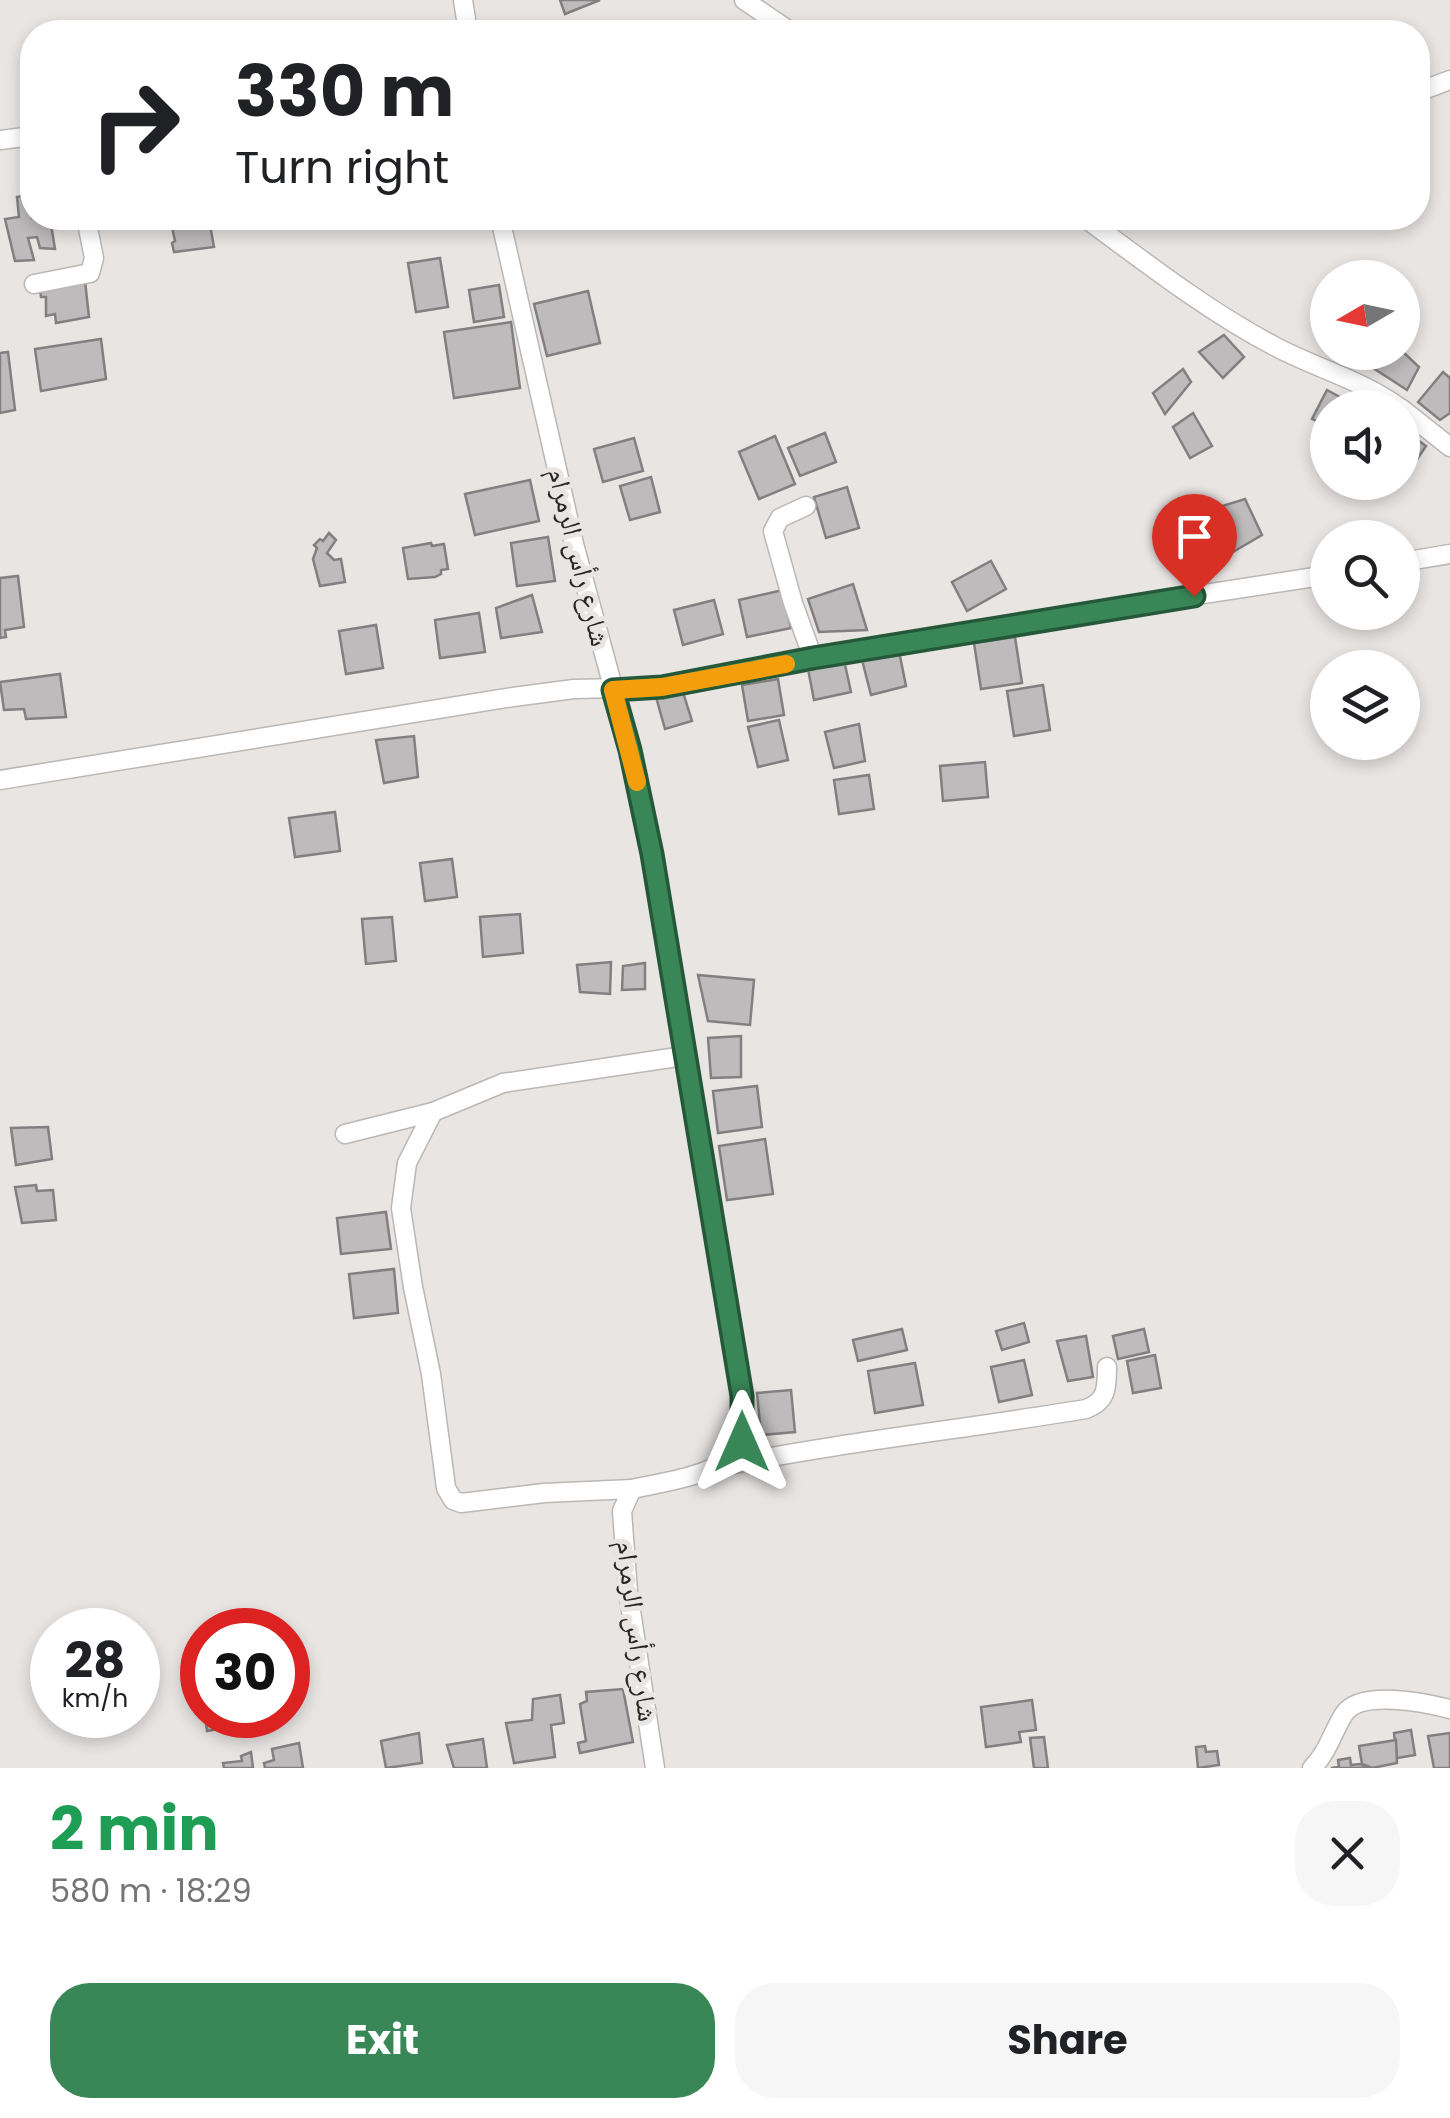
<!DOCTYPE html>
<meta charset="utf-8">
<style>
:root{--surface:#fff;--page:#f6f6f6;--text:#202124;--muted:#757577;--accent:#398756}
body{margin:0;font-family:Poppins,"Noto Naskh Arabic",sans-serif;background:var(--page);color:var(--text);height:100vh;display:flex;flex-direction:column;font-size:38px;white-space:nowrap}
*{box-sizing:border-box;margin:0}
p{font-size:32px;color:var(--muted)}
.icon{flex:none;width:55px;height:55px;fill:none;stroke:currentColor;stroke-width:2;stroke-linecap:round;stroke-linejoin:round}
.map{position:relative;height:1768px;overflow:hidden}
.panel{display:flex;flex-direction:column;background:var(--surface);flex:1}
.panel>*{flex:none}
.banner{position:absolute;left:20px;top:20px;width:1410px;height:210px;border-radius:40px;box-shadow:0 5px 15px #0003;background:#fff;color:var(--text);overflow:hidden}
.needle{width:65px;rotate:261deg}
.tools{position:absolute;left:1310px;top:260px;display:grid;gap:20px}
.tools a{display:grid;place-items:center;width:110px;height:110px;border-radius:50%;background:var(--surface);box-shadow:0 5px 15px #0003;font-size:50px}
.speed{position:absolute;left:30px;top:1608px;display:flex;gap:20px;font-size:50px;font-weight:700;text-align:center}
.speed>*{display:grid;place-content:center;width:130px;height:130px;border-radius:50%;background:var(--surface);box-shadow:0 5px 15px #0003;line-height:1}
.speed small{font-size:25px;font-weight:400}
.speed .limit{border:15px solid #d22;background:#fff;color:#111}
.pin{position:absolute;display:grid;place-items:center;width:85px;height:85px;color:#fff;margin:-102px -42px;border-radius:50% 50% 50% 0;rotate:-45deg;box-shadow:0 0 10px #0007}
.pin .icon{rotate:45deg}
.me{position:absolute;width:110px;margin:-55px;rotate:0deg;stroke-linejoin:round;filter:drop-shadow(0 0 8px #0008)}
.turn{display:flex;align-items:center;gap:35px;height:210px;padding:0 50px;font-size:45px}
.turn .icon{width:130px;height:130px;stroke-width:2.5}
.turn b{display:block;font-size:70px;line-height:85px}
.round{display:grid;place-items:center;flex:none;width:105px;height:105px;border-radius:40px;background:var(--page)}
.overview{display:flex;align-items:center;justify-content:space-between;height:170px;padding:0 50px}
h1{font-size:60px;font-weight:700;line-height:75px;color:#1e9e55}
.cta{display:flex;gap:20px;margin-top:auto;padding:20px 50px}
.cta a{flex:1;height:115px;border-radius:40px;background:var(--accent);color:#fff;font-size:40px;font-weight:700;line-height:115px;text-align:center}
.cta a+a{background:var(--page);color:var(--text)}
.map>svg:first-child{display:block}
.building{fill:#bebbbd;stroke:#827f81;stroke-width:2.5}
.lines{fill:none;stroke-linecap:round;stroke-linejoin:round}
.minor-casing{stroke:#bab7b5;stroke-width:21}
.minor{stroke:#fff;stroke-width:18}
.route-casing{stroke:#255838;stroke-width:25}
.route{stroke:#398756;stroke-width:18}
.slow{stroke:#f59e0b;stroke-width:18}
.labels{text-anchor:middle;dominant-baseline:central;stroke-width:10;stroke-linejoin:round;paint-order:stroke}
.street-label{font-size:28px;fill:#282726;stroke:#e8e5e3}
</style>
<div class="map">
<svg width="1450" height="1768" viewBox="0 0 1450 1768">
<rect width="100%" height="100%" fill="#e8e5e3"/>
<!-- building -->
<g class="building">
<polygon points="560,0 600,0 565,14"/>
<polygon points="32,194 32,218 50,218 55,249 40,248 37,237 28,238 34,260 15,261 5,219 19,217 17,197"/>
<polygon points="170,218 196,218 199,226 210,225 214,247 174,252 172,243 175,241"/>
<polygon points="440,258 448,307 416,312 408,263"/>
<polygon points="85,281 89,317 56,323 55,314 46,316 46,297 41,297 40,288"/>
<polygon points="499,285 504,317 474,322 469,290"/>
<polygon points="588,291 600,343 547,356 534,304"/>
<polygon points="511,322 520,388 454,398 444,332"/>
<polygon points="1224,335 1244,357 1223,378 1199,352"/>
<polygon points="101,339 106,379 41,391 35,349"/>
<polygon points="1402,351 1419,367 1407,390 1373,368 1386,352"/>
<polygon points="8,352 15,410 0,413 0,353"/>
<polygon points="1183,369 1191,382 1165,414 1153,393"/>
<polygon points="1443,372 1450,378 1450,413 1440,420 1418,402"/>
<polygon points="1327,390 1351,403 1349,408 1328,408 1328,426 1312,419"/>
<polygon points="1193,413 1212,446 1190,458 1173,427"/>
<polygon points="825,433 836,462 800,476 788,448"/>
<polygon points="1411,435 1426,446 1416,461 1402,454 1402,445"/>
<polygon points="775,436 795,484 759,499 739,452"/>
<polygon points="634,438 643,471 603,482 594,449"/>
<polygon points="651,477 660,512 630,520 620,486"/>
<polygon points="530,480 539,521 475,535 465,494"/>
<polygon points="847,487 859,528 826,538 814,497"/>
<polygon points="1245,499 1262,535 1233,552 1219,507"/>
<polygon points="329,533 336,540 327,553 334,560 341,559 345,582 320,586 313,559 317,548 314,545 320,539 323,541"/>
<polygon points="548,537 555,581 517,586 511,543"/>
<polygon points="431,543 432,546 444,544 448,569 441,570 441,574 435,577 408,579 403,548"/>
<polygon points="991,561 1006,589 967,611 952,582"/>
<polygon points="18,576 24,627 5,630 6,637 0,638 0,578"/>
<polygon points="853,584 867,630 819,632 808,599"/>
<polygon points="783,590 791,628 747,637 739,600"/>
<polygon points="532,595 542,632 501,638 496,608"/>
<polygon points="714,600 723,634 683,645 674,610"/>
<polygon points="479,613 485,652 440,658 435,620"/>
<polygon points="376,625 383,668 346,674 339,631"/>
<polygon points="1015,637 1022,683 981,689 974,643"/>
<polygon points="899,651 906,686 871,695 862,660"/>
<polygon points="844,660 851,692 814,700 808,669"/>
<polygon points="60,674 66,717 26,719 24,709 4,710 0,682"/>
<polygon points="778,679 784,715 748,721 742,685"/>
<polygon points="1043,685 1050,730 1014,736 1007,691"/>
<polygon points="682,689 692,721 665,729 656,697"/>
<polygon points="779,720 788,760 758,767 748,727"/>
<polygon points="859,724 865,761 834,768 825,732"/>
<polygon points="414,736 418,777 384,783 376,740"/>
<polygon points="985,762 988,797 943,801 940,766"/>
<polygon points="869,775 874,809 839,814 834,780"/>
<polygon points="335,812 340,851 295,857 289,818"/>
<polygon points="452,859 457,897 425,901 420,863"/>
<polygon points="520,914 523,953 483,957 480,917"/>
<polygon points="392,917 396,961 366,964 362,919"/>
<polygon points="611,962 610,994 580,992 577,965"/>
<polygon points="645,963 645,989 622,990 623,966"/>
<polygon points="698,975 754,980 750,1025 708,1021"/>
<polygon points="741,1036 741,1077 711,1078 708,1038"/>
<polygon points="757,1086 762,1127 718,1133 713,1091"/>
<polygon points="48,1127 52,1159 16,1165 11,1128"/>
<polygon points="765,1139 773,1194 727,1200 719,1146"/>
<polygon points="36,1185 37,1191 53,1190 56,1220 22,1223 15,1187"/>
<polygon points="386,1212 391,1249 341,1254 337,1218"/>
<polygon points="394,1269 398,1313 354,1318 349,1274"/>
<polygon points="1024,1323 1029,1342 1002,1350 996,1331"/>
<polygon points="902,1329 907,1350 858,1361 853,1340"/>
<polygon points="1144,1329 1149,1352 1118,1359 1113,1336"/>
<polygon points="1086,1336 1093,1377 1068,1381 1057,1341"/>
<polygon points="1155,1355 1161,1388 1133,1393 1127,1361"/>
<polygon points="1024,1360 1032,1395 999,1402 991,1367"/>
<polygon points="915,1363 923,1405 875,1413 868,1371"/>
<polygon points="791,1390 795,1432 761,1435 757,1393"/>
<polygon points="623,1689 633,1742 580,1753 578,1743 586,1741 580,1704 587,1701 586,1692"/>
<polygon points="560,1695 564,1723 551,1725 555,1757 514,1763 506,1723 532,1720 533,1699"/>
<polygon points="1032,1700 1036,1730 1019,1732 1021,1742 986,1747 981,1707"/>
<polygon points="205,1715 239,1715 240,1725 207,1731"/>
<polygon points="1411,1730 1415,1755 1397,1758 1394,1733"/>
<polygon points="419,1733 422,1763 386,1768 381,1741"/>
<polygon points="1450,1733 1450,1768 1434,1768 1428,1736"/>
<polygon points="1044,1737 1048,1768 1034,1768 1030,1738"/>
<polygon points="483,1739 487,1768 454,1768 447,1745"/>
<polygon points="1396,1740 1397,1763 1372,1768 1362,1764 1359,1746"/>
<polygon points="299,1743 303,1768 265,1768 264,1763 274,1760 272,1749"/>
<polygon points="1205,1746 1206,1752 1217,1751 1219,1765 1198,1768 1196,1747"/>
<polygon points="251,1752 253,1768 224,1768 223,1763 242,1761 241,1756"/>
<polygon points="1350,1758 1351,1765 1360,1764 1368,1768 1331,1768 1339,1767 1338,1760"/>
</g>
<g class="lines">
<!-- minor casing -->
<g class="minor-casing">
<g id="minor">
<polyline points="463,0 468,32"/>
<polyline points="744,0 791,32"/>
<polyline points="1418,92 1450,80"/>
<polyline points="0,140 32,136"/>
<path d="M500,218L574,544L630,749L652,854L742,1396C743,1411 747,1430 740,1444C727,1475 663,1482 632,1489L622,1511L628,1591L655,1768"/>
<path d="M1085,218C1146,263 1209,312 1276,347C1316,368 1364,381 1400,408"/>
<polyline points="34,284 90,273 94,258 86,218"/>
<polyline points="1402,409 1450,447"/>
<polyline points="806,506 780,518 773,531 793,603 813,658"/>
<polyline points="1402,562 1450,554"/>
<polyline points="0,780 513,697 574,689 663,687 1126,606 1328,575"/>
<polyline points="433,1112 407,1163 401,1208 413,1287 431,1374 446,1488 453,1500 461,1503 544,1493 632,1489"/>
<polyline points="345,1134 433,1112 503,1083 684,1056"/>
<path d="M723,1466C843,1442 965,1429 1086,1409C1107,1401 1107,1388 1107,1367"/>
<path d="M1312,1768C1328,1752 1332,1733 1344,1714C1360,1689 1426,1703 1450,1709"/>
</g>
</g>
<!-- minor -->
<use href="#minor" class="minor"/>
</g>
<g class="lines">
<!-- route casing -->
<g class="route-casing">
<polyline id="route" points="742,1442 742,1396 652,854 630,750 613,690 662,687 813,658 1194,596"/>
</g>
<!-- route -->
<use href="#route" class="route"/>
<!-- slow -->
<polyline class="slow" points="637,782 613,690 662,687 786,664"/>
</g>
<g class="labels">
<!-- street labels -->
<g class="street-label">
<text transform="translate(579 557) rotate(76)">شارع رأس الرمرام</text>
<text transform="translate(637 1631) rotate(83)">شارع رأس الرمرام</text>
</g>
</g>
</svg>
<div class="tools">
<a><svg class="needle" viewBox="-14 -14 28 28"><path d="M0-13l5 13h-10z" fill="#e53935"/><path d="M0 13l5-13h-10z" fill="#757577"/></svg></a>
<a><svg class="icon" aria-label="sound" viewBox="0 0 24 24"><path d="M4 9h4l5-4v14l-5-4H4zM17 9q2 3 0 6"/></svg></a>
<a><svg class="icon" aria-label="search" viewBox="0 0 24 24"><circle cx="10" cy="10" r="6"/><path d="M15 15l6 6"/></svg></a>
<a><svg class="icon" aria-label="layers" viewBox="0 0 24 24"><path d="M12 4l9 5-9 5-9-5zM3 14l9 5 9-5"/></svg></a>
</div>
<div class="speed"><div>28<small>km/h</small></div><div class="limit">30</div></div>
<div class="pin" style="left:1194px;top:596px;background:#d93025"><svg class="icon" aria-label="arrive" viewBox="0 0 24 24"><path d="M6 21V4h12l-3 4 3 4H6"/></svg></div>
<svg class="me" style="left:742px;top:1442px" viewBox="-20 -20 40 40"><path d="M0-17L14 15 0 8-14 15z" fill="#398756" stroke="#fff" stroke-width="4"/></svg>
<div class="banner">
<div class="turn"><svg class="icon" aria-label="right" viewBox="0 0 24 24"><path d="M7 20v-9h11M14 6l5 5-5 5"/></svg><div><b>330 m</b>Turn right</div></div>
</div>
</div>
<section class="panel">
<div class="overview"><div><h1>2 min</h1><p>580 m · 18:29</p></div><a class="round"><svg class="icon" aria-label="close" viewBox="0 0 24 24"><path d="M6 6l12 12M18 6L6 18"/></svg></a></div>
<div class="cta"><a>Exit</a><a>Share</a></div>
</section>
